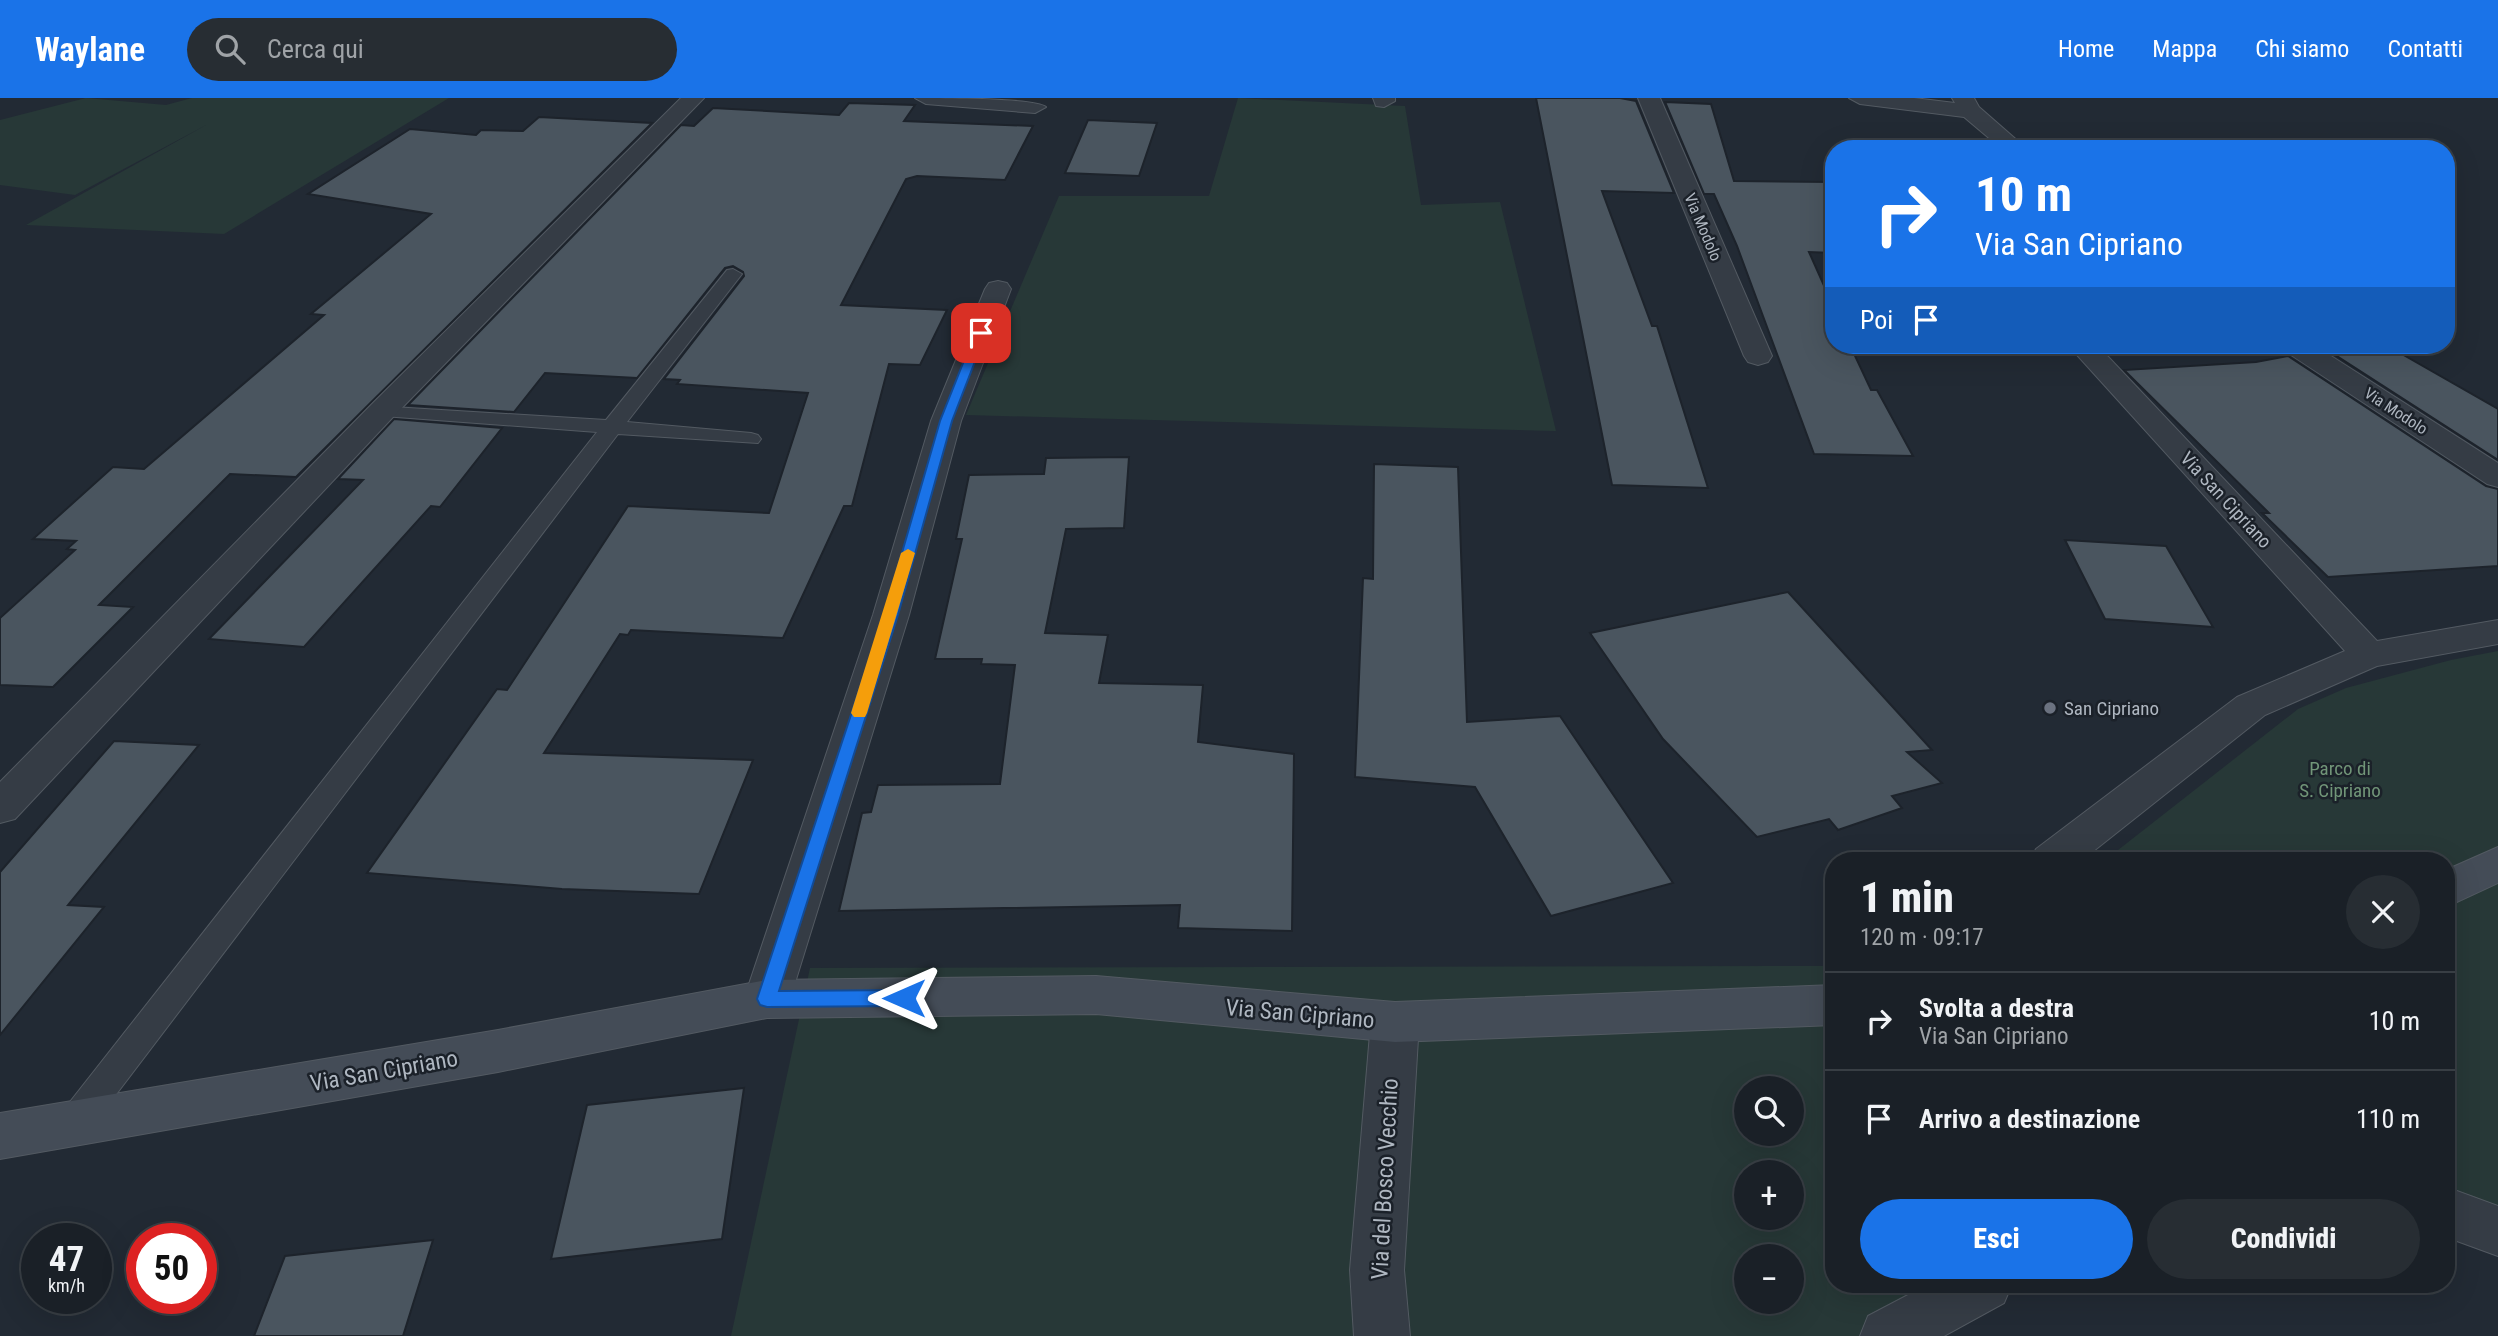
<!DOCTYPE html>
<html lang="it">
<meta charset="utf-8">
<style>
:root{--surface:#1a2027;--page:#272d33;--text:#f1f3f6;--muted:#9fa3a7;--line:#383e44;--accent:#1a73e8}
body{margin:0;font-family:"Roboto Condensed",sans-serif;background:var(--page);color:var(--text);height:100vh;display:flex;flex-direction:column;font-size:26px;white-space:nowrap}
*{box-sizing:border-box;margin:0}
p{font-size:23px;color:var(--muted)}
.icon{flex:none;width:38px;height:38px;fill:none;stroke:currentColor;stroke-width:2;stroke-linecap:round;stroke-linejoin:round}
.map{position:relative;flex:1;overflow:hidden}
.drawer{position:absolute;left:1825px;top:754px;width:630px;height:441px;display:flex;flex-direction:column;background:var(--surface);border-radius:28px;box-shadow:0 7px 28px #0002,0 0 0 2px var(--line)}
.drawer>*{flex:none}
.hud{position:absolute;left:1825px;top:42px;width:630px;height:214px;border-radius:28px;box-shadow:0 7px 28px #0002,0 0 0 2px var(--line);background:#1a73e8;color:#fff;overflow:hidden}
.buttons{position:absolute;left:1734px;top:978px;display:grid;gap:14px}
.buttons a{display:grid;place-items:center;width:70px;height:70px;border-radius:50%;background:var(--surface);box-shadow:0 7px 28px #0002,0 0 0 2px var(--line);font-size:35px}
.speed{position:absolute;left:21px;top:1125px;display:flex;gap:14px;font-size:35px;font-weight:700;text-align:center}
.speed>*{display:grid;place-content:center;width:91px;height:91px;border-radius:50%;background:var(--surface);box-shadow:0 7px 28px #0002,0 0 0 2px var(--line);line-height:1}
.speed small{font-size:18px;font-weight:400}
.speed .limit{border:10px solid #d22;background:#fff;color:#111}
.pin{position:absolute;display:grid;place-items:center;width:60px;height:60px;color:#fff;margin:-30px;border-radius:14px;box-shadow:0 4px 10px #0006}
.me{position:absolute;width:77px;margin:-38px;rotate:270deg;stroke-linejoin:round;filter:drop-shadow(0 0 5px #0008)}
.turn{display:flex;align-items:center;gap:24px;height:147px;padding:0 35px;font-size:32px}
.turn .icon{width:91px;height:91px;stroke-width:2.5}
.turn b{display:block;font-size:49px;line-height:60px}
.then{display:flex;align-items:center;height:66px;padding:0 35px;background:#0003;gap:14px;font-size:26px}
.round{display:grid;place-items:center;flex:none;width:74px;height:74px;border-radius:37px;background:var(--page)}
.headline{display:flex;align-items:center;justify-content:space-between;height:119px;padding:0 35px}
h1{font-size:42px;font-weight:800;line-height:52px}
.button{display:flex;gap:14px;margin-top:auto;padding:14px 35px}
.button a{flex:1;height:80px;border-radius:42px;background:var(--accent);color:#fff;font-size:28px;font-weight:800;line-height:80px;text-align:center}
.button a+a{background:var(--page);color:var(--text)}
ul{padding:0;list-style:none}
li{display:flex;align-items:center;gap:21px;height:98px;padding:0 35px;border-top:2px solid var(--line)}
li div{flex:1}
li b{display:block;font-size:26px}
li em{font-style:normal}
header{display:flex;align-items:center;gap:42px;box-sizing:border-box;height:98px;padding:0 35px;background:var(--accent);color:#fff}
header strong{font-size:33px}
nav{display:flex;gap:38px;margin-inline-start:auto;font-size:24px}
.search{width:490px;height:63px;background:var(--page);display:flex;align-items:center;gap:18px;box-sizing:border-box;padding:0 24px;border-radius:38px;color:var(--muted);font-size:26px}
.map>svg:first-child{display:block}
.green{fill:#273837;fill-rule:evenodd}
.building{fill:#4a555f;stroke:#1d232b;stroke-width:2}
.lines{fill:none;stroke-linecap:round;stroke-linejoin:round}
.lane-casing{stroke:#535a62;stroke-width:2}
.street-casing{stroke:#535a62;stroke-width:2}
.secondary-casing{stroke:#535a62;stroke-width:2}
.lane{fill:#353c45;fill-rule:evenodd}
.street{fill:#353c45;fill-rule:evenodd}
.secondary{fill:#444c57;fill-rule:evenodd}
.route{fill:#1a73e8;stroke:#114b97;stroke-width:2}
.slow{fill:#f59e0b}
.worship-dot{fill:#6b7280;stroke:#1b2129;stroke-width:2.5}
.labels{text-anchor:middle;dominant-baseline:central;stroke-width:5;stroke-linejoin:round;paint-order:stroke}
.far-street-label{font-size:16px;fill:#afb7c1;stroke:#1b2129}
.street-label{font-size:19px;fill:#afb7c1;stroke:#1b2129}
.poi-label{font-size:19px;fill:#afb7c1;stroke:#1b2129;text-anchor:start}
.park-label{font-size:19px;fill:#719578;stroke:#1b2129}
.near-street-label{font-size:23px;fill:#afb7c1;stroke:#1b2129}
</style>
<header>
<strong>Waylane</strong>
<div class="search"><svg class="icon" aria-label="search" viewBox="0 0 24 24"><circle cx="10" cy="10" r="6"/><path d="M15 15l6 6"/></svg>Cerca qui</div>
<nav><a>Home</a><a>Mappa</a><a>Chi siamo</a><a>Contatti</a></nav>
</header>
<div class="map">
<svg width="2498" height="1238" viewBox="0 0 2498 1238">
<rect width="100%" height="100%" fill="#222a34"/>
<!-- green -->
<g class="green">
<polygon points="86,0 166,7 192,0 449,0 224,136 26,127 208,26 75,97 0,87 0,22"/>
<polygon points="1238,0 1405,8 1421,107 1500,104 1556,333 966,317 1059,98 1209,98"/>
<polygon points="2498,553 2498,1117 2447,1115 2446,763 2104,763 2298,611 2346,590 2451,562"/>
<path d="M1834,868V1186L1991,1187L1906,1238H731L810,870ZM1746,990H1792V1036H1746ZM1746,1074H1792V1120H1746ZM1746,1158H1792V1204H1746Z"/>
</g>
<!-- building -->
<g class="building">
<polygon points="1536,0 1620,0 1636,3 1674,95 1602,93 1652,228 1657,228 1708,390 1612,387"/>
<polygon points="1665,4 1711,6 1734,83 1834,84 1834,155 1809,154 1834,210 1834,247 1850,247 1871,292 1877,292 1913,358 1814,356 1737,148 1714,96 1704,96"/>
<polygon points="849,5 915,7 904,23 1033,28 1005,82 917,78 906,81 841,207 947,212 920,267 889,266 852,408 844,408 783,540 631,532 628,537 620,536 544,655 753,662 699,796 562,791 367,775 497,591 507,592 628,408 769,415 808,295 677,286 680,282 664,281 744,178 743,174 733,168 725,170 637,280 545,275 514,314 408,307 681,27 694,28 713,10 839,17"/>
<polygon points="539,19 652,25 296,379 230,376 99,507 133,509 53,589 0,587 0,520 75,452 67,451 76,443 33,441 113,369 144,371 324,217 311,216 431,116 308,96 410,31 476,37 481,32 523,33"/>
<polygon points="1088,22 1157,25 1139,78 1065,75"/>
<polygon points="2351,247 2386,247 2498,311 2498,362 2326,251"/>
<polygon points="2288,258 2486,388 2498,391 2498,468 2328,479 2262,415 2269,415 2124,272 2256,264"/>
<polygon points="394,321 502,330 440,409 431,408 304,549 209,541 363,382 338,381"/>
<polygon points="1129,359 1124,430 1066,431 1045,535 1108,537 1099,585 1203,587 1198,644 1294,656 1292,833 1178,830 1180,807 839,813 862,715 871,714 878,687 1000,686 1015,567 981,566 982,561 935,561 962,441 956,441 969,377 1044,376 1046,360"/>
<polygon points="1374,366 1458,369 1467,624 1560,618 1673,785 1551,818 1475,689 1355,679 1363,480 1373,481"/>
<polygon points="2065,442 2166,448 2213,529 2105,521"/>
<polygon points="1788,494 1932,652 1907,654 1942,685 1892,698 1902,710 1838,732 1829,721 1757,739 1663,641 1590,535"/>
<polygon points="114,643 199,647 68,807 104,809 0,937 0,774"/>
<polygon points="744,990 722,1141 551,1161 587,1007"/>
<polygon points="433,1142 403,1238 254,1238 285,1158"/>
</g>
<g class="lines">
<!-- lane casing -->
<g class="lane-casing">
<polygon id="lane" points="733,171 742,176 627,324 751,335 758,337 761,341 758,345 618,336 86,1036 74,1040 62,1036 57,1025 62,1014 597,334 383,318 376,316 373,312 376,308 606,322 727,172"/>
</g>
<!-- street casing -->
<g class="street-casing">
<g id="street">
<polygon points="681,0 704,0 394,318 15,721 0,725 0,684 372,306"/>
<path d="M915,0C937,0 1035,0 1046,9L1035,15L926,6Z"/>
<polygon points="1373,0 1395,0 1395,3 1384,9 1376,8"/>
<polygon points="1638,0 1660,0 1772,258 1768,264 1758,267 1748,264 1744,258"/>
<polygon points="1849,0 1914,0 1955,5 1952,0 1974,0 1979,9 2027,51 2002,51 1964,19 1860,6"/>
<polygon points="998,183 1007,185 1011,191 961,323 909,517 790,901 783,915 767,920 751,915 744,901 873,517 931,323 985,191 989,185"/>
<polygon points="2068,247 2097,247 2377,543 2498,522 2498,546 2377,568 2265,617 2081,763 2030,763 2036,751 2237,599 2345,553"/>
<polygon points="2281,247 2314,247 2498,365 2498,389 2487,386 2285,253"/>
<polygon points="1395,904 1412,910 1419,924 1404,1172 1410,1238 1354,1238 1350,1172 1371,924 1378,910"/>
<polygon points="2446,1089 2498,1108 2498,1158 2446,1139"/>
<polygon points="1929,1186 2012,1186 2004,1205 1944,1238 1860,1238 1868,1218"/>
</g>
</g>
<!-- secondary casing -->
<g class="secondary-casing">
<g id="secondary">
<polygon points="2498,749 2498,785 2446,809 2446,772"/>
<polygon points="1096,878 1395,904 1834,887 1834,927 1395,944 1096,916 767,920 498,974 0,1061 0,1015 498,932 767,882"/>
</g>
</g>
<!-- lane -->
<use href="#lane" class="lane"/>
<!-- street -->
<use href="#street" class="street"/>
<!-- secondary -->
<use href="#secondary" class="secondary"/>
</g>
<!-- route -->
<polygon class="route" points="981,232 986,235 952,323 898,517 779,893 904,892 910,894 913,900 910,906 904,908 767,909 760,907 757,901 884,517 940,323 975,235"/>
<!-- slow -->
<polygon class="slow" points="908,451 915,455 867,615 865,619 854,619 851,615 901,455"/>
<!-- markers -->
<circle class="worship-dot" cx="2050" cy="610" r="7"/>
<g class="labels">
<!-- far-street labels -->
<g class="far-street-label">
<text transform="translate(1703 129) rotate(67)">Via Modolo</text>
<text transform="translate(2396 313) rotate(33)">Via Modolo</text>
</g>
<!-- street labels -->
<g class="street-label">
<text transform="translate(2226 402) rotate(47)">Via San Cipriano</text>
</g>
<!-- poi labels -->
<g class="poi-label">
<text x="2064" y="610">San Cipriano</text>
</g>
<!-- park labels -->
<g class="park-label">
<text x="2340" y="670">Parco di<tspan x="2340" dy="22">S. Cipriano</tspan></text>
</g>
<!-- near-street labels -->
<g class="near-street-label">
<text transform="translate(1300 916) rotate(5)">Via San Cipriano</text>
<text transform="translate(384 973) rotate(-10)">Via San Cipriano</text>
<text transform="translate(1385 1081) rotate(-87)">Via del Bosco Vecchio</text>
</g>
</g>
</svg>
<div class="buttons">
<a><svg class="icon" aria-label="search" viewBox="0 0 24 24"><circle cx="10" cy="10" r="6"/><path d="M15 15l6 6"/></svg></a>
<a>+</a>
<a>−</a>
</div>
<div class="speed"><div>47<small>km/h</small></div><div class="limit">50</div></div>
<div class="pin" style="left:981px;top:235px;background:#d93025"><svg class="icon" aria-label="arrive" viewBox="0 0 24 24"><path d="M6 21V4h12l-3 4 3 4H6"/></svg></div>
<svg class="me" style="left:904px;top:900px" viewBox="-20 -20 40 40"><path d="M0-17L14 15 0 8-14 15z" fill="#1a73e8" stroke="#fff" stroke-width="4"/></svg>
<div class="hud">
<div class="turn"><svg class="icon" aria-label="right" viewBox="0 0 24 24"><path d="M7 20v-9h11M14 6l5 5-5 5"/></svg><div><b>10 m</b>Via San Cipriano</div></div>
<div class="then">Poi<svg class="icon" aria-label="arrive" viewBox="0 0 24 24"><path d="M6 21V4h12l-3 4 3 4H6"/></svg></div>
</div>
<section class="drawer">
<div class="headline"><div><h1>1 min</h1><p>120 m · 09:17</p></div><a class="round"><svg class="icon" aria-label="close" viewBox="0 0 24 24"><path d="M6 6l12 12M18 6L6 18"/></svg></a></div>
<ul>
<li><svg class="icon" aria-label="right" viewBox="0 0 24 24"><path d="M7 20v-9h11M14 6l5 5-5 5"/></svg><div><b>Svolta a destra</b><p>Via San Cipriano</p></div><em>10 m</em></li>
<li><svg class="icon" aria-label="arrive" viewBox="0 0 24 24"><path d="M6 21V4h12l-3 4 3 4H6"/></svg><div><b>Arrivo a destinazione</b></div><em>110 m</em></li>
</ul>
<div class="button"><a>Esci</a><a>Condividi</a></div>
</section>
</div>
